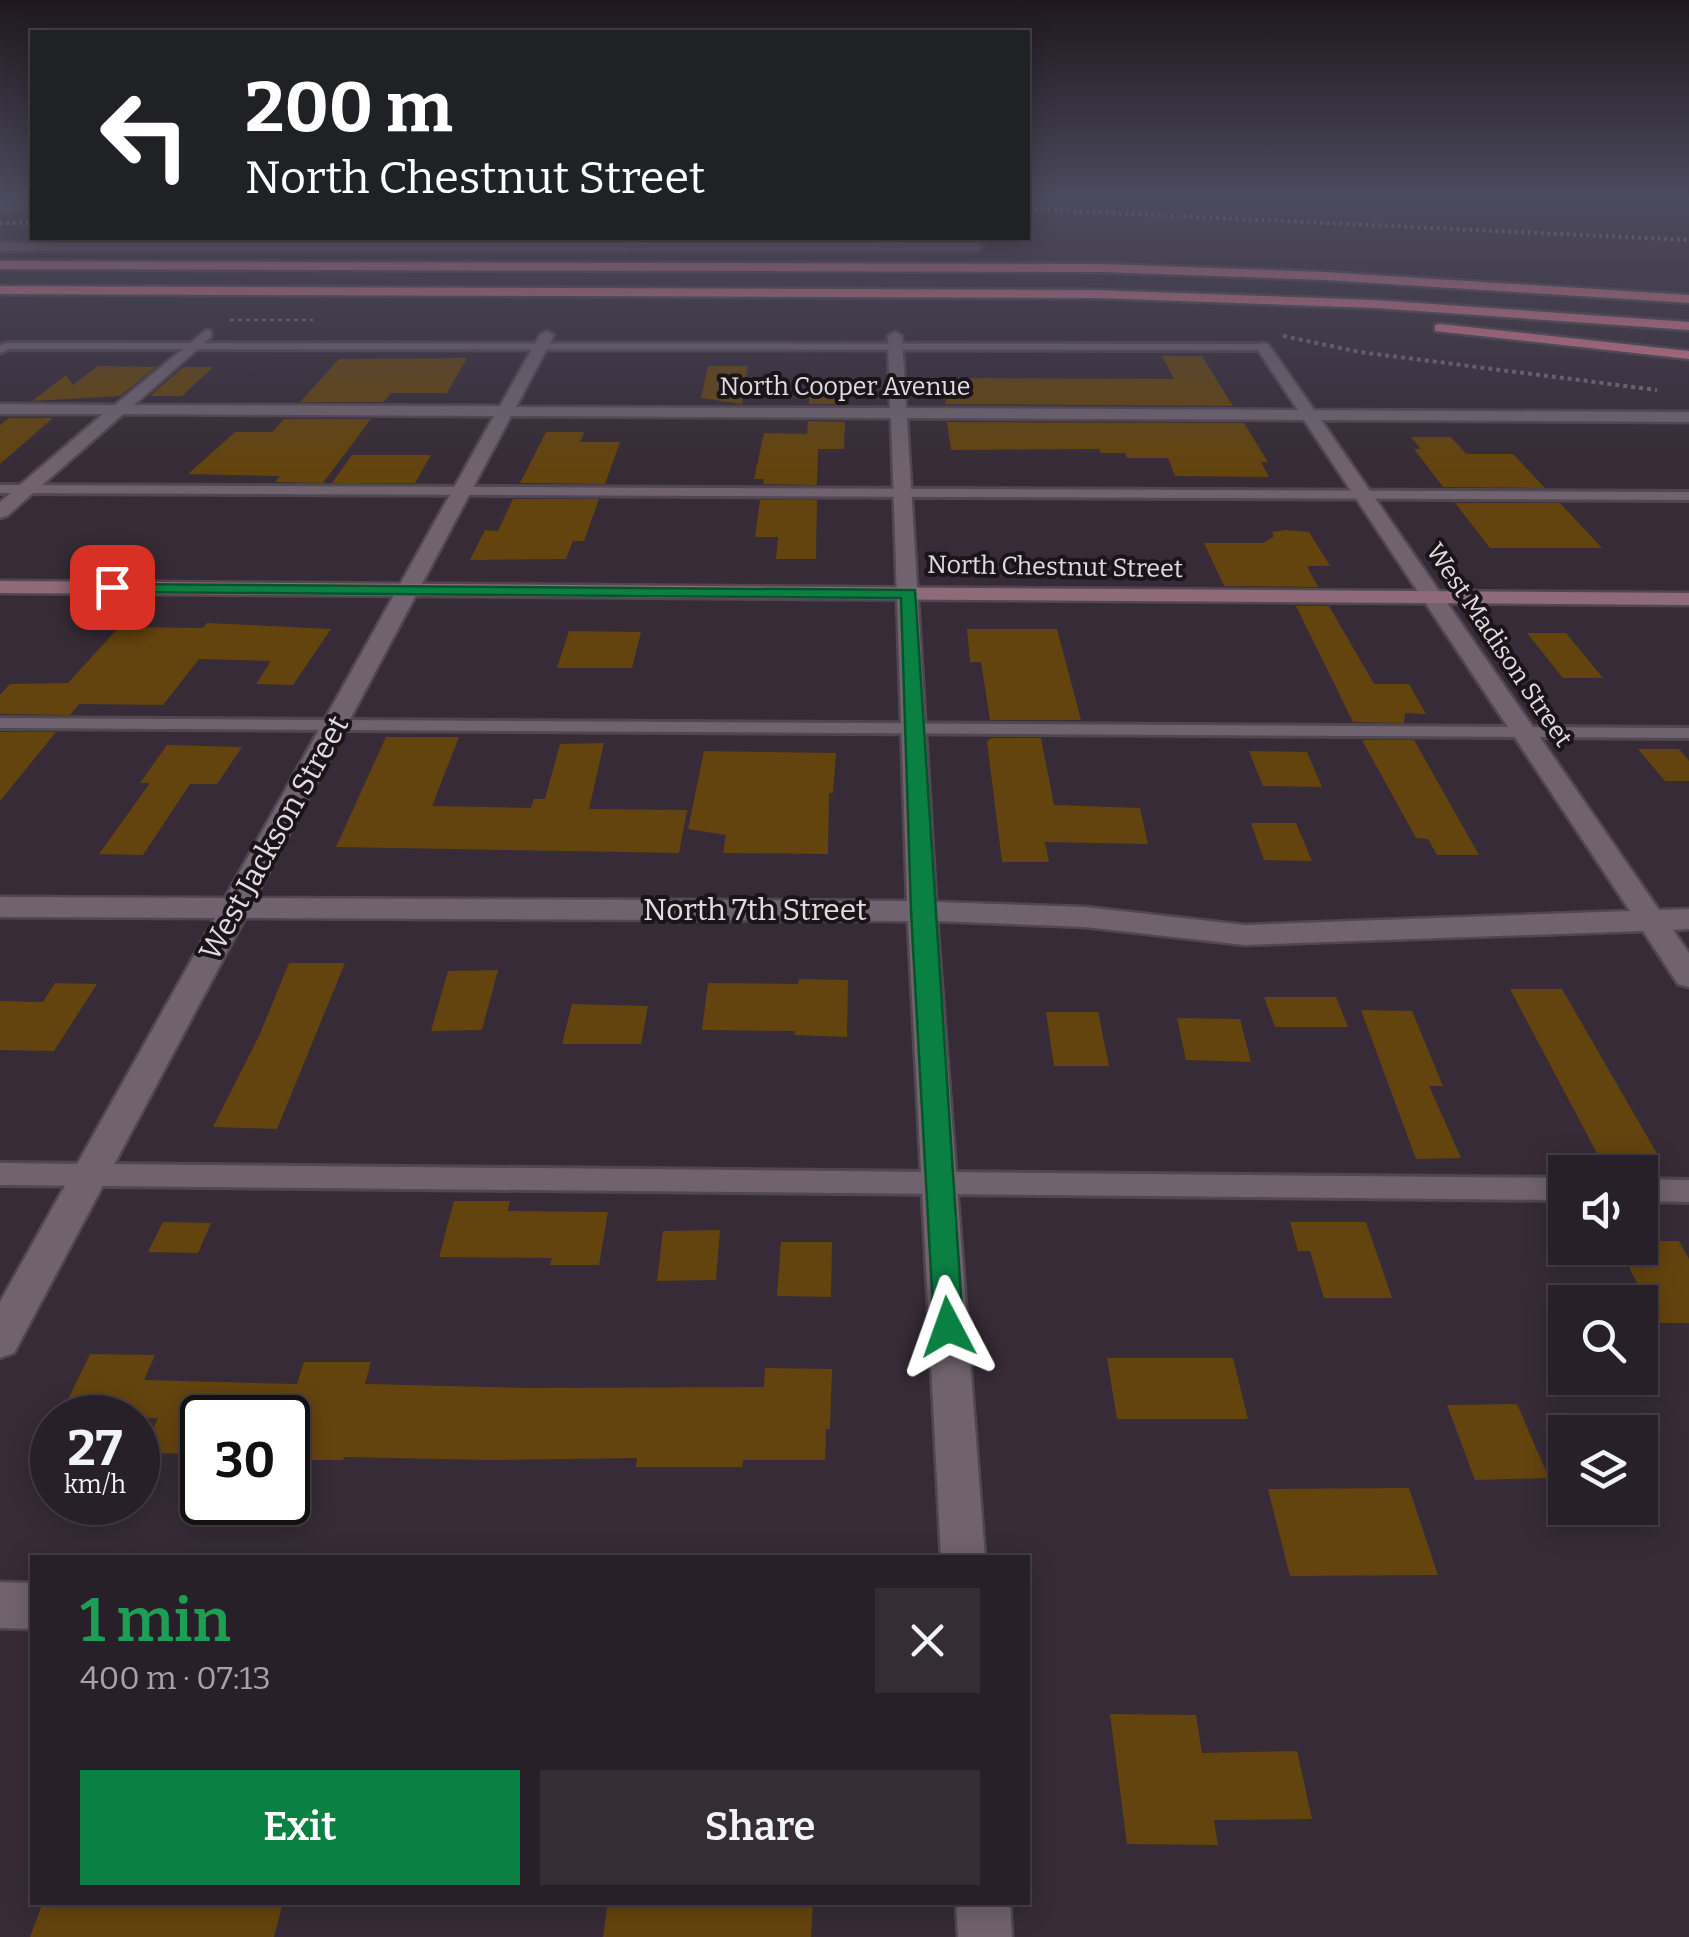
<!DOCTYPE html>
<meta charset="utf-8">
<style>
:root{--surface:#282028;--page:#342d34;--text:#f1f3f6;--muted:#a5a3a8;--line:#443e45;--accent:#0b8043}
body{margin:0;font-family:Bitter,serif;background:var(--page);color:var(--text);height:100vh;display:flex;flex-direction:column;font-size:38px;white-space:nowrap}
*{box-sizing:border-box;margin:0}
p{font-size:32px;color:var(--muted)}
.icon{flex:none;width:55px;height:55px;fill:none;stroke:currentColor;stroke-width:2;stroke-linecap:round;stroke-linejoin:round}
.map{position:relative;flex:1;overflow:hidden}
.drawer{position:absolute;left:30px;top:1555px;width:1000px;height:350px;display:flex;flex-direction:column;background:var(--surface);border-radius:0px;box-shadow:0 5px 25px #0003,0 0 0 2px var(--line)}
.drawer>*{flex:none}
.guide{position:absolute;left:30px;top:30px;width:1000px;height:210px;border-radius:0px;box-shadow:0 5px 25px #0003,0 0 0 2px var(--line);background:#202124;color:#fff;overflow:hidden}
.buttons{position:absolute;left:1548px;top:1155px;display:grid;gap:20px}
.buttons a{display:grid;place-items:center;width:110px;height:110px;border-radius:0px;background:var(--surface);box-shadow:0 5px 25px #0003,0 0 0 2px var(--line);font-size:50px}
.speed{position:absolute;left:30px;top:1395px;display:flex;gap:20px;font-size:50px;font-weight:700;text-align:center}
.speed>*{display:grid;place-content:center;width:130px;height:130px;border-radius:50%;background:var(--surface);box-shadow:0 5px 25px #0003,0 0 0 2px var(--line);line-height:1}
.speed small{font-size:25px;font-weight:400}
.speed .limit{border:5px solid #111;border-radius:15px;background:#fff;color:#111}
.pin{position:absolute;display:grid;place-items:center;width:85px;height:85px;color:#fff;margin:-42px;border-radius:20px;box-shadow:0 5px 15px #0006}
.me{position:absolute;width:110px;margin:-55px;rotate:356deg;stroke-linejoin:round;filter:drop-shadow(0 0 8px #0008)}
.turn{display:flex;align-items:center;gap:35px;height:210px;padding:0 50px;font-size:45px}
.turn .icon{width:130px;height:130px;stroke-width:2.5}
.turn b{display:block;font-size:70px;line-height:85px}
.round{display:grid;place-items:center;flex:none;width:105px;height:105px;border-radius:0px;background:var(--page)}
.headline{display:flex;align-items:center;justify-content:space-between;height:170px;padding:0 50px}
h1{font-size:60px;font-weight:600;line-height:75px;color:#1e9e55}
.action{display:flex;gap:20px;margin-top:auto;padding:20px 50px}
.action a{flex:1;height:115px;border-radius:0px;background:var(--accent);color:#fff;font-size:40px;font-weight:600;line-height:115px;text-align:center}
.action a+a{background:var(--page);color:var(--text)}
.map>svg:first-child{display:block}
.building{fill:#64440e}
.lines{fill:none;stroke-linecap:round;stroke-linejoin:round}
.service-casing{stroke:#514750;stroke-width:6}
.minor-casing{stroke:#514750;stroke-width:5}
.secondary-casing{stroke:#514750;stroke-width:5}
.motorway-casing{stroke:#514750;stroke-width:5}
.path-far1{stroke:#756b75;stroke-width:2.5;stroke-dasharray:4 4;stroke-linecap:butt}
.path{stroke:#756b75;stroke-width:4;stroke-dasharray:4 4;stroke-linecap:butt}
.service{fill:#70636f;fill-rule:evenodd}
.minor{fill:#70636f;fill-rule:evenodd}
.secondary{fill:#8f6a78;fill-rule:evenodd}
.motorway{fill:#d7798d;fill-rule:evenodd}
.rail{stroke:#bdb5bd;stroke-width:4;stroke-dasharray:2.5 4;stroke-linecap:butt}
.route{fill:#0b8043;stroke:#07532c;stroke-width:2.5}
.labels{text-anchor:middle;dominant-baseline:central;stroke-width:8;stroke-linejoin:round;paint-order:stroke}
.far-street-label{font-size:25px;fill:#e3dbe2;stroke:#1b151a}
.street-label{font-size:30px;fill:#e3dbe2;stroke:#1b151a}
</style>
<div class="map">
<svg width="1689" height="1937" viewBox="0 0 1689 1937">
<rect width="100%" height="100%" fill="#362b36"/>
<!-- building -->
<g class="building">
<polygon points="1162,356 1202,356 1233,406 946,404 943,378 1174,379"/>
<polygon points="467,358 447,393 391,393 384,402 300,402 339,359"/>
<polygon points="98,366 156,367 120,396 32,401 66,375 73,385"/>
<polygon points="708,366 748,366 742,404 701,398"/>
<polygon points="183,367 213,367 182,396 150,396"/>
<polygon points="810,386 846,386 845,404 809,404"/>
<polygon points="9,418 53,418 0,464 0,425"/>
<polygon points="284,419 371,419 323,483 275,482 280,476 188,474 235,432 272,432"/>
<polygon points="808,421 845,422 844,449 818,449 817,485 763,484 764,479 754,479 764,433 807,434"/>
<polygon points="947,422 1244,423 1268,462 1261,462 1269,477 1175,476 1168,458 1127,458 1125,453 1101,453 1099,449 951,450"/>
<polygon points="546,432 584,432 580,442 620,442 605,484 520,483"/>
<polygon points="1411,437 1451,437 1466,454 1513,454 1545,488 1443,487 1414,449 1421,449"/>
<polygon points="352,455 431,455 415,483 332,483"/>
<polygon points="513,499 599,499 584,541 573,541 566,559 470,560 485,530 498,531"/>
<polygon points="760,500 817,500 816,559 776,559 778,537 755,537"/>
<polygon points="1455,503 1560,503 1602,548 1490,548"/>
<polygon points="1286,530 1309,532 1330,566 1307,566 1318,587 1224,586 1204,543 1264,543 1274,536 1272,532"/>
<polygon points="1296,606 1329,606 1374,684 1409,684 1426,714 1405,713 1404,723 1353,722"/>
<polygon points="207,623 331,629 293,685 256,684 271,661 199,659 163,705 79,704 70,715 0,714 0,695 10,684 68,683 119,627 203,628"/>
<polygon points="967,629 1057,629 1081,720 990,720 981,662 970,662"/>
<polygon points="569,631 641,632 632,668 557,668"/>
<polygon points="1527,633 1566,633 1603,678 1563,678"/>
<polygon points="0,732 56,732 0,801"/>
<polygon points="386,737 459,737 432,806 531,808 534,799 545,799 560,744 604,743 589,809 687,810 679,853 336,847"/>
<polygon points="992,738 1041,738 1054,805 1140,808 1148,844 1045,842 1049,862 1002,862 987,741"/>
<polygon points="1362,740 1414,740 1479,855 1437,855 1428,839 1416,838"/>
<polygon points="167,745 242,747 217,784 190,784 143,855 99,854 150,783 140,783"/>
<polygon points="1638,749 1679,749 1689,761 1689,781 1665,781"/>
<polygon points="704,751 836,753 833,793 829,793 828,854 723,853 726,835 688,829"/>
<polygon points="1249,751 1307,752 1322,787 1263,786"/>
<polygon points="1251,823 1296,823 1312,861 1264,860"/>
<polygon points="289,963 345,963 277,1129 213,1127 259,1036"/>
<polygon points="498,970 482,1030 431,1031 448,971"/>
<polygon points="799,979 848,980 847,1037 794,1035 795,1031 702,1030 708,983 798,984"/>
<polygon points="55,983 97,984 54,1051 0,1050 0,1001 43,1002"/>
<polygon points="1510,989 1562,989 1659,1157 1599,1157"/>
<polygon points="1264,997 1336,997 1348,1027 1275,1027"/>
<polygon points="572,1004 648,1006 641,1044 562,1044"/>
<polygon points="1361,1010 1412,1011 1443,1086 1429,1086 1461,1158 1416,1159"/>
<polygon points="1046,1012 1098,1012 1109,1066 1054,1066"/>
<polygon points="1177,1018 1240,1019 1251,1062 1186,1060"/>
<polygon points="454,1201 510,1201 508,1211 608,1212 599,1265 550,1265 552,1258 439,1257"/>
<polygon points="163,1222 211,1223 198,1253 148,1252"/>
<polygon points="1290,1222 1366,1222 1392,1298 1324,1298 1310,1251 1298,1251"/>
<polygon points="720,1230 716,1280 657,1281 663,1231"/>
<polygon points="1640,1241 1679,1241 1689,1259 1689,1323 1658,1323 1619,1248 1640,1248"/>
<polygon points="781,1242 832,1242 831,1297 777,1296"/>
<polygon points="90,1354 155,1355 144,1380 297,1384 304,1362 371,1362 365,1384 527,1388 764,1387 765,1368 832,1369 830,1429 826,1429 825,1460 743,1460 742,1467 636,1467 637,1458 492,1460 344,1457 343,1460 288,1460 288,1418 202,1418 202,1454 142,1453 158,1418 59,1418"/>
<polygon points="1107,1358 1233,1358 1248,1419 1117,1419"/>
<polygon points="1517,1404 1549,1478 1475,1480 1447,1405"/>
<polygon points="1409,1488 1438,1575 1290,1576 1268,1489"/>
<polygon points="1110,1714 1196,1715 1202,1753 1297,1751 1312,1819 1214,1820 1218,1845 1127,1844"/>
<polygon points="43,1902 283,1902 274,1937 30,1937"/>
<polygon points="608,1902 813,1902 811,1937 603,1937"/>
</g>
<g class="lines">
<!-- service casing -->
<g class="service-casing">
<g id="service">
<polygon points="0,198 32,198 32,200 0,201"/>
<polygon points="641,238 882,238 899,240 910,248 905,251 894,244 872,242 649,242 632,244 624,252 619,249 626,240"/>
<polygon points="7,343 1263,344 1268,347 1263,350 9,349 0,353 0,345"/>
<polygon points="0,485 1689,492 1689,500 0,493"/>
<polygon points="0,718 1689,728 1689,738 0,728"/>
<polygon points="0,1163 1565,1178 1565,1200 0,1185"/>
<polygon points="1640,1179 1689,1180 1689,1202 1640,1201"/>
</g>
</g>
<!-- minor casing -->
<g class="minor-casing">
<g id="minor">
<polygon points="32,205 32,211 0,212 0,206"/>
<polygon points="0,243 977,243 983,247 977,251 0,251"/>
<path d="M206,330L211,331V337L134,405L500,406L540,335L547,331L554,335L516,407L890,408L888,336L895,332L902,336L906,408L1298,410L1256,347L1263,343L1268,344L1314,410L1689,412V422L1321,420L1659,910L1689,909V929L1673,930L1689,953V987L1678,984L1643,931L1245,945L1085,927L937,921L985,1558H941L908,921L245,918L14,1353L0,1358V1302L215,918L0,917V897L225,898L494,416L123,414L7,516L0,518V502L103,414H0V404L115,405ZM511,416L891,418L907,901L255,898ZM907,418L1304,420L1630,911L1245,925L1085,907L936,902Z"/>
<polygon points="0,1582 32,1583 32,1629 0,1628"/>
<polygon points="956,1902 1010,1902 1012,1937 958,1937"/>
</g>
</g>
<!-- secondary casing -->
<g class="secondary-casing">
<polygon id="secondary" points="0,581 1689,593 1689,605 0,593"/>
</g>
<!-- motorway casing -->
<g class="motorway-casing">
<g id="motorway">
<polygon points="0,261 1101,264 1325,272 1689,295 1689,303 1325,280 1101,272 0,269"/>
<polygon points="0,286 1096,290 1375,300 1689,322 1689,330 1375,308 1096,298 0,294"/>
<polygon points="1440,324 1689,351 1689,359 1435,331 1435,325"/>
</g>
</g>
<!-- path-far1 -->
<polyline class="path-far1" points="230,320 313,320"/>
<!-- path -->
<polyline class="path" points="1283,336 1360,352 1657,390"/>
<!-- service -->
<use href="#service" class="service"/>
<!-- minor -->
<use href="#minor" class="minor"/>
<!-- secondary -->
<use href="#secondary" class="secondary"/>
<!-- motorway -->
<use href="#motorway" class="motorway"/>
<!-- rail -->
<g class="rail">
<polyline points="1028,209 1689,240"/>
<polyline points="0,223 32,223"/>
</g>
</g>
<!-- sky -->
<linearGradient id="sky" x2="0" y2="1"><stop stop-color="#1e181e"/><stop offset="0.42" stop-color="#4c4a5d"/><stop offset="1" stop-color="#4c4a5d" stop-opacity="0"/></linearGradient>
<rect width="1689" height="469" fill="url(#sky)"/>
<!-- route -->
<polygon class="route" points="107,584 915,590 963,1327 959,1337 948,1341 938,1337 934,1327 911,911 901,598 112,592 104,587"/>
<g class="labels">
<!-- far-street labels -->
<g class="far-street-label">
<text x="845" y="387">North Cooper Avenue</text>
<text transform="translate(1055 567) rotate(1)">North Chestnut Street</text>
<text transform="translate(1499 645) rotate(56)">West Madison Street</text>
</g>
<!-- street labels -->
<g class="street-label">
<text transform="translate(274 838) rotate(-61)">West Jackson Street</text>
<text x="755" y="910">North 7th Street</text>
</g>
</g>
</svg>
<div class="buttons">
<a><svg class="icon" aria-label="sound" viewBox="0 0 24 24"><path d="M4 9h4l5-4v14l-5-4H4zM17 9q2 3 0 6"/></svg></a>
<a><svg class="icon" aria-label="search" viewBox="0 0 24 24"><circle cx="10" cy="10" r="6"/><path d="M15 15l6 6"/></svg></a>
<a><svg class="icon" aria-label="layers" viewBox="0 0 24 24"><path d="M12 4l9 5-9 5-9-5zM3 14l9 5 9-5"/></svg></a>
</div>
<div class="speed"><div>27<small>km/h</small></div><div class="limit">30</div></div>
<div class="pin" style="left:112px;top:587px;background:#d93025"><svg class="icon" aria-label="arrive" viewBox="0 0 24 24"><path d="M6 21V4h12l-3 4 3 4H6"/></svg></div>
<svg class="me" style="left:948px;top:1327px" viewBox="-20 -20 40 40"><path d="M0-17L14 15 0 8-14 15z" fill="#0b8043" stroke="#fff" stroke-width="4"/></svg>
<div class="guide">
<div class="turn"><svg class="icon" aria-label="left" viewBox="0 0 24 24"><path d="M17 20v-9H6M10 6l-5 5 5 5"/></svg><div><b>200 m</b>North Chestnut Street</div></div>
</div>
<section class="drawer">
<div class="headline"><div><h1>1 min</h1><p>400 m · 07:13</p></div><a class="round"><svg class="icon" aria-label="close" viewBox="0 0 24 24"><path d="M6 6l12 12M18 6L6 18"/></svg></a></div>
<div class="action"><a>Exit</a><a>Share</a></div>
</section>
</div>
